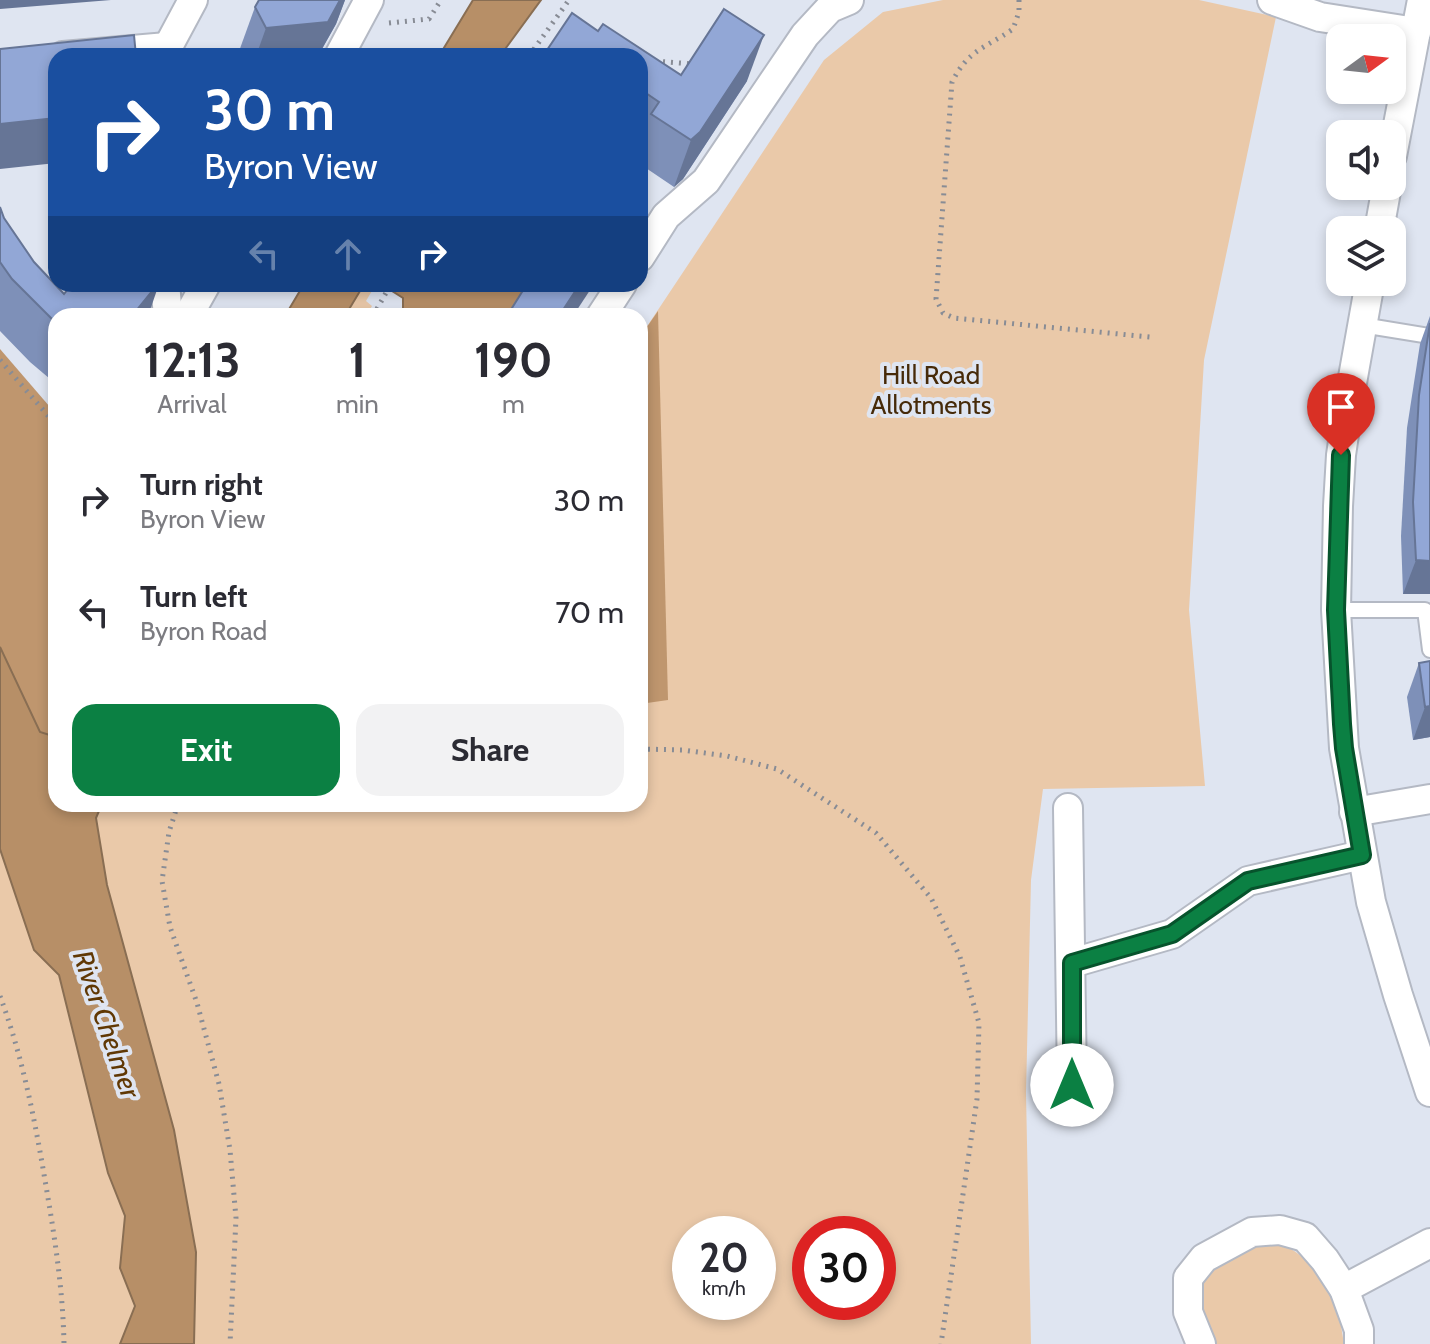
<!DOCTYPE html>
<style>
:root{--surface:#fff;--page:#f2f2f3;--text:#2b2b33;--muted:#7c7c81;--accent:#0b8043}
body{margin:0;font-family:Cabin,sans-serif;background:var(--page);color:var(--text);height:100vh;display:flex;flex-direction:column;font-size:30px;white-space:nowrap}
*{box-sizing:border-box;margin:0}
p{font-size:26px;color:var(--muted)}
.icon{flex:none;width:44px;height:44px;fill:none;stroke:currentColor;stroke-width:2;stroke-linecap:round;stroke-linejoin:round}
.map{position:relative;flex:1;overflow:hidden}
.details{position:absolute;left:48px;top:308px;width:600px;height:504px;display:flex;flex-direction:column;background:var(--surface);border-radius:24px;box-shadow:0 4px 12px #0003}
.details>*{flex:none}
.guide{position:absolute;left:48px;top:48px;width:600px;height:244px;border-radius:24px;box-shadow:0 4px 12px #0003;background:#1a4fa0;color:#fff;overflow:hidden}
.needle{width:52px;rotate:75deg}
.controls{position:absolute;left:1326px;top:24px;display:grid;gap:16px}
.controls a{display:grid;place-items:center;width:80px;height:80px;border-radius:16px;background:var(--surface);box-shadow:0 4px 12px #0003;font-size:40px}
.speed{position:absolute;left:672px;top:1216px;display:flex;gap:16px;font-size:40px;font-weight:700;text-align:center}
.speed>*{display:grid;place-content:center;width:104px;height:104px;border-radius:50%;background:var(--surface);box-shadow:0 4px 12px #0003;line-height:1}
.speed small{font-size:20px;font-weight:400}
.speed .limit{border:12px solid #d22;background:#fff;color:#111}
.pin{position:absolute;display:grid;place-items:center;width:68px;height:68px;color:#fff;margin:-82px -34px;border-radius:50% 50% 50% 0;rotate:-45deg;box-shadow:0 0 8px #0007}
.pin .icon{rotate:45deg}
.me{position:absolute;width:88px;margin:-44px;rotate:0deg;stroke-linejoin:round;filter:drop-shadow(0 0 6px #0008)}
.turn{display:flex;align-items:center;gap:28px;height:168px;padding:0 24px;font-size:36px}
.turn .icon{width:104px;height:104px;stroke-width:2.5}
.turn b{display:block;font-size:56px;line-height:68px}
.lanes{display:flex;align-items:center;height:76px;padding:0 24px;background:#0003;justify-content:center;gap:40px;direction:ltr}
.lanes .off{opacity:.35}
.eta{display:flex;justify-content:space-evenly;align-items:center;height:136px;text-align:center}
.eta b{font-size:48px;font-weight:800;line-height:56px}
.button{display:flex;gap:16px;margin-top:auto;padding:16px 24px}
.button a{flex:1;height:92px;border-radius:24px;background:var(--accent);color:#fff;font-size:32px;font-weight:800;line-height:92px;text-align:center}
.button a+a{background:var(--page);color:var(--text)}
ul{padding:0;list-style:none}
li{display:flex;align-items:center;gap:24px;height:112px;padding:0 24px}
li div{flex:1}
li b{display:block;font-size:30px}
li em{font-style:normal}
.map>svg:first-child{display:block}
.green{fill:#eac9a9;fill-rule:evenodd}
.forest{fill:#bf966e}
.water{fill:#b78f67;stroke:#896e53;stroke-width:2}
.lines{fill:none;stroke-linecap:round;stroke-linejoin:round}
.service-casing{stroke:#b4b9c4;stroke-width:18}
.minor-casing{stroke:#b4b9c4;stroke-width:32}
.path{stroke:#888c95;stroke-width:5;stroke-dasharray:2 6;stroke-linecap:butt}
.service{stroke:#fff;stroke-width:14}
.minor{stroke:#fff;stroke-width:28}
.wall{fill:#7e90b8}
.shaded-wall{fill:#667596}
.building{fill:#92a7d6;stroke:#667596;stroke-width:2}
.route-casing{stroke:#07532c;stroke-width:20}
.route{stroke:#0b8043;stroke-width:14}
.labels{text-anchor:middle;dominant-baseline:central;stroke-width:8;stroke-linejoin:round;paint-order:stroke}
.park-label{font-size:26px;fill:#462a09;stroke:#dfe5f1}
.water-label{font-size:28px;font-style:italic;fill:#603804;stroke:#dfe5f1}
</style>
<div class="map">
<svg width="1430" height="1344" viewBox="0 0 1430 1344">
<rect width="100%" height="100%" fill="#dfe5f1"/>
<!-- green -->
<g class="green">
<path d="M943,0H1199L1276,17L1204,360L1189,610L1205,786L1043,789L1031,880L1026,1093L1031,1344H194L196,1252L174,1130L107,885L96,818L102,804H640V337L824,60L883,12ZM690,1234H758V1302H690ZM810,1234H878V1302H810Z"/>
<polygon points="376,284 366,301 372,306 366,316 345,316 363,285"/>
<polygon points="0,849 34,950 59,975 107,1168 125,1216 120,1268 135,1306 120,1344 0,1344"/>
<path d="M1264,1243C1283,1243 1295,1249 1308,1263L1313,1260L1345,1324L1341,1326L1344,1344H1213C1206,1326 1191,1288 1208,1272C1218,1261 1250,1249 1264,1243Z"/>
</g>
<!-- forest -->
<g class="forest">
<polygon points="658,311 668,700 640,704 640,337"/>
<polygon points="0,349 56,414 56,737 40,732 0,647"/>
</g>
<!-- water -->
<g class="water">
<polygon points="473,0 541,0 500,56 439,56"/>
<polygon points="304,284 369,284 363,286 345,316 285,316"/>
<polygon points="381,284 528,284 508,316 400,316 403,310 403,298"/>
<polygon points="0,647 40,732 56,737 56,804 102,804 96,818 107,885 174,1130 196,1252 194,1344 120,1344 135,1306 120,1268 125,1216 108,1173 59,975 34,950 0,849"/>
</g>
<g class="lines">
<!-- service casing -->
<g class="service-casing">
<g id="service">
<polyline points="1362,325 1430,336"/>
<polyline points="1336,610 1425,610 1430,650"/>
</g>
</g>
<!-- minor casing -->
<g class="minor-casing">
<g id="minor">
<polyline points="1272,0 1320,17 1416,32"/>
<polyline points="63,56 167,47"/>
<polyline points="163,56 193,0"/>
<polyline points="339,56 369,0"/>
<polyline points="1392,156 1422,0"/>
<polyline points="1379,230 1387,186"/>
<polyline points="640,257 666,216 706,181 805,35 830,8 849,0"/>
<polyline points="1370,282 1350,394 1341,455 1338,506 1336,610 1344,748 1371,902 1398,995 1430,1092"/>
<polyline points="165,284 168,316"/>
<polyline points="188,316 206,284"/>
<polyline points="601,316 622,284"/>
<polyline points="1068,808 1072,1085"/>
<polyline points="1354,812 1430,799"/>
<polyline points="1072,963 1172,934 1248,881 1362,855"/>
<polyline points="1344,1289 1430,1243"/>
<polyline points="1201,1344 1188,1312 1188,1278 1204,1258 1252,1232 1280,1230 1305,1237 1325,1260 1344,1289 1359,1330 1359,1344"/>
</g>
</g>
<!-- path -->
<g class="path">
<path d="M1019,0V12L1013,29C984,49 969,49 952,82L936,299L943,313L954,318L1150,337"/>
<polyline points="389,23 429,19 441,0"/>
<polyline points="533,50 553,52"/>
<polyline points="529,56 569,0"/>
<polyline points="655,61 693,64"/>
<polyline points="373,316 391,284"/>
<polyline points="0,360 56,425"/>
<polyline points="640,749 683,750 727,756 777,769 876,833 931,898 960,957 979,1023 977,1099 941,1344"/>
<polyline points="178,804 169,832 162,881 170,927 197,1003 219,1084 230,1150 236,1218 230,1344"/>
<path d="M0,996C23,1058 35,1121 46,1186C55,1239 63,1291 64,1344"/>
</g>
<!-- service -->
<use href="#service" class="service"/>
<!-- minor -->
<use href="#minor" class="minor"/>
</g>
<!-- wall -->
<g class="wall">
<polygon points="259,0 345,0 336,24 318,56 239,56 238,54 255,7"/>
<polygon points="598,31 681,75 747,81 683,179 674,187 640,164 640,56 543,56"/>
<polygon points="0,207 4,218 56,316 56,384 30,362 0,331"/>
<polygon points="1430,316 1430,594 1403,594 1401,536 1407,428 1420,344"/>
<polygon points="1430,661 1430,737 1413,740 1407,697 1419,663"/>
</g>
<!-- shaded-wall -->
<g class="shaded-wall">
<polygon points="0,0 111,0 0,9"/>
<polygon points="340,0 345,0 336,24 318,56 256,56 266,28"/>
<polygon points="764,35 747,81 683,179 674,187 691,140"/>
<polygon points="56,118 56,163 0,169 0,124"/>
<polygon points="158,284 159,284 148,316 132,316"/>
<polygon points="580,284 594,284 573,316 559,316"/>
<polygon points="1416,560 1430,561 1430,594 1403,594"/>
<polygon points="1430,706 1430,737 1413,740 1425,707"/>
</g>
<!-- building -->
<g class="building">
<polygon points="259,0 340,0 328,22 266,28 255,7"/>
<polygon points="724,9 764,35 700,132 691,140 651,114 659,102 640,89 640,56 590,56 588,55 587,56 543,56 572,13 598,31 603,24 681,75"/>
<polygon points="134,35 136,56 56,56 56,118 0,124 0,49"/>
<polygon points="0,207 4,218 34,262 64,294 72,284 158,284 132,316 56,316 56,323 12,279 0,262"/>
<polygon points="527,284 580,284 559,316 507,316"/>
<polygon points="1430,323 1430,561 1416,560 1413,502 1419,395"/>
<polygon points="1430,661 1430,706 1425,707 1419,663"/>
</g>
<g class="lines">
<!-- route casing -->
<g class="route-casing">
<polyline id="route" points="1072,1085 1072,963 1172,934 1248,881 1362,855 1344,748 1342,724 1336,610 1341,455"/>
</g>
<!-- route -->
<use href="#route" class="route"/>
</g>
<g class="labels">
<!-- park labels -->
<g class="park-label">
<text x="931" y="375">Hill Road<tspan x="931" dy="30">Allotments</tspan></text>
</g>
<!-- water labels -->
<g class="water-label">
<text transform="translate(107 1024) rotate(71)">River Chelmer</text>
</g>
</g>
</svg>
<div class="controls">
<a><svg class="needle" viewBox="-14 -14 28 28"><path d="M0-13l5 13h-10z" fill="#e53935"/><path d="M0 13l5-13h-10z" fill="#7c7c81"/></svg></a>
<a><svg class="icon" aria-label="sound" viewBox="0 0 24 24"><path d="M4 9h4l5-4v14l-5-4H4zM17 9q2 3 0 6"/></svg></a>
<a><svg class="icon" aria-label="layers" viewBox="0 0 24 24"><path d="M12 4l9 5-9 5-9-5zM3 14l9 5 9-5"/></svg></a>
</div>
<div class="speed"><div>20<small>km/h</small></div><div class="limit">30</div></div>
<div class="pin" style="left:1341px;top:455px;background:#d93025"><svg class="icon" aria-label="arrive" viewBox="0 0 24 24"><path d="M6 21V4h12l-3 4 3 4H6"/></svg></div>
<svg class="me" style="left:1072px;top:1085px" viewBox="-20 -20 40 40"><circle r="19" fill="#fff"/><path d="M0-13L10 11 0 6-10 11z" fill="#0b8043"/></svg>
<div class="guide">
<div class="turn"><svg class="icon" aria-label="right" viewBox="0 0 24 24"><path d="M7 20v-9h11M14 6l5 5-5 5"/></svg><div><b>30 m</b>Byron View</div></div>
<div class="lanes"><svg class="icon off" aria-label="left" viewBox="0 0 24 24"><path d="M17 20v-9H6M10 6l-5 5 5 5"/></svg><svg class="icon off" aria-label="ahead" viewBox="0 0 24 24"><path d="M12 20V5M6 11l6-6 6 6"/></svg><svg class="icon" aria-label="right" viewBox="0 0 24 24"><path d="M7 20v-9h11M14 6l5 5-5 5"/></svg></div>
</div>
<section class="details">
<div class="eta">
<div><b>12:13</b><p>Arrival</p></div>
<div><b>1</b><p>min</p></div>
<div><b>190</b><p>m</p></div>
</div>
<ul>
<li><svg class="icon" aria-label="right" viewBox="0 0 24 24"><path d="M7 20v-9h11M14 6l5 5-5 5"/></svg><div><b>Turn right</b><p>Byron View</p></div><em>30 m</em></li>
<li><svg class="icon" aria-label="left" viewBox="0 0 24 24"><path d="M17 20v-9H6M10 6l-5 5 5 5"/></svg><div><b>Turn left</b><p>Byron Road</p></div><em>70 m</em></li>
</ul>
<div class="button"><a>Exit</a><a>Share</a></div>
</section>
</div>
